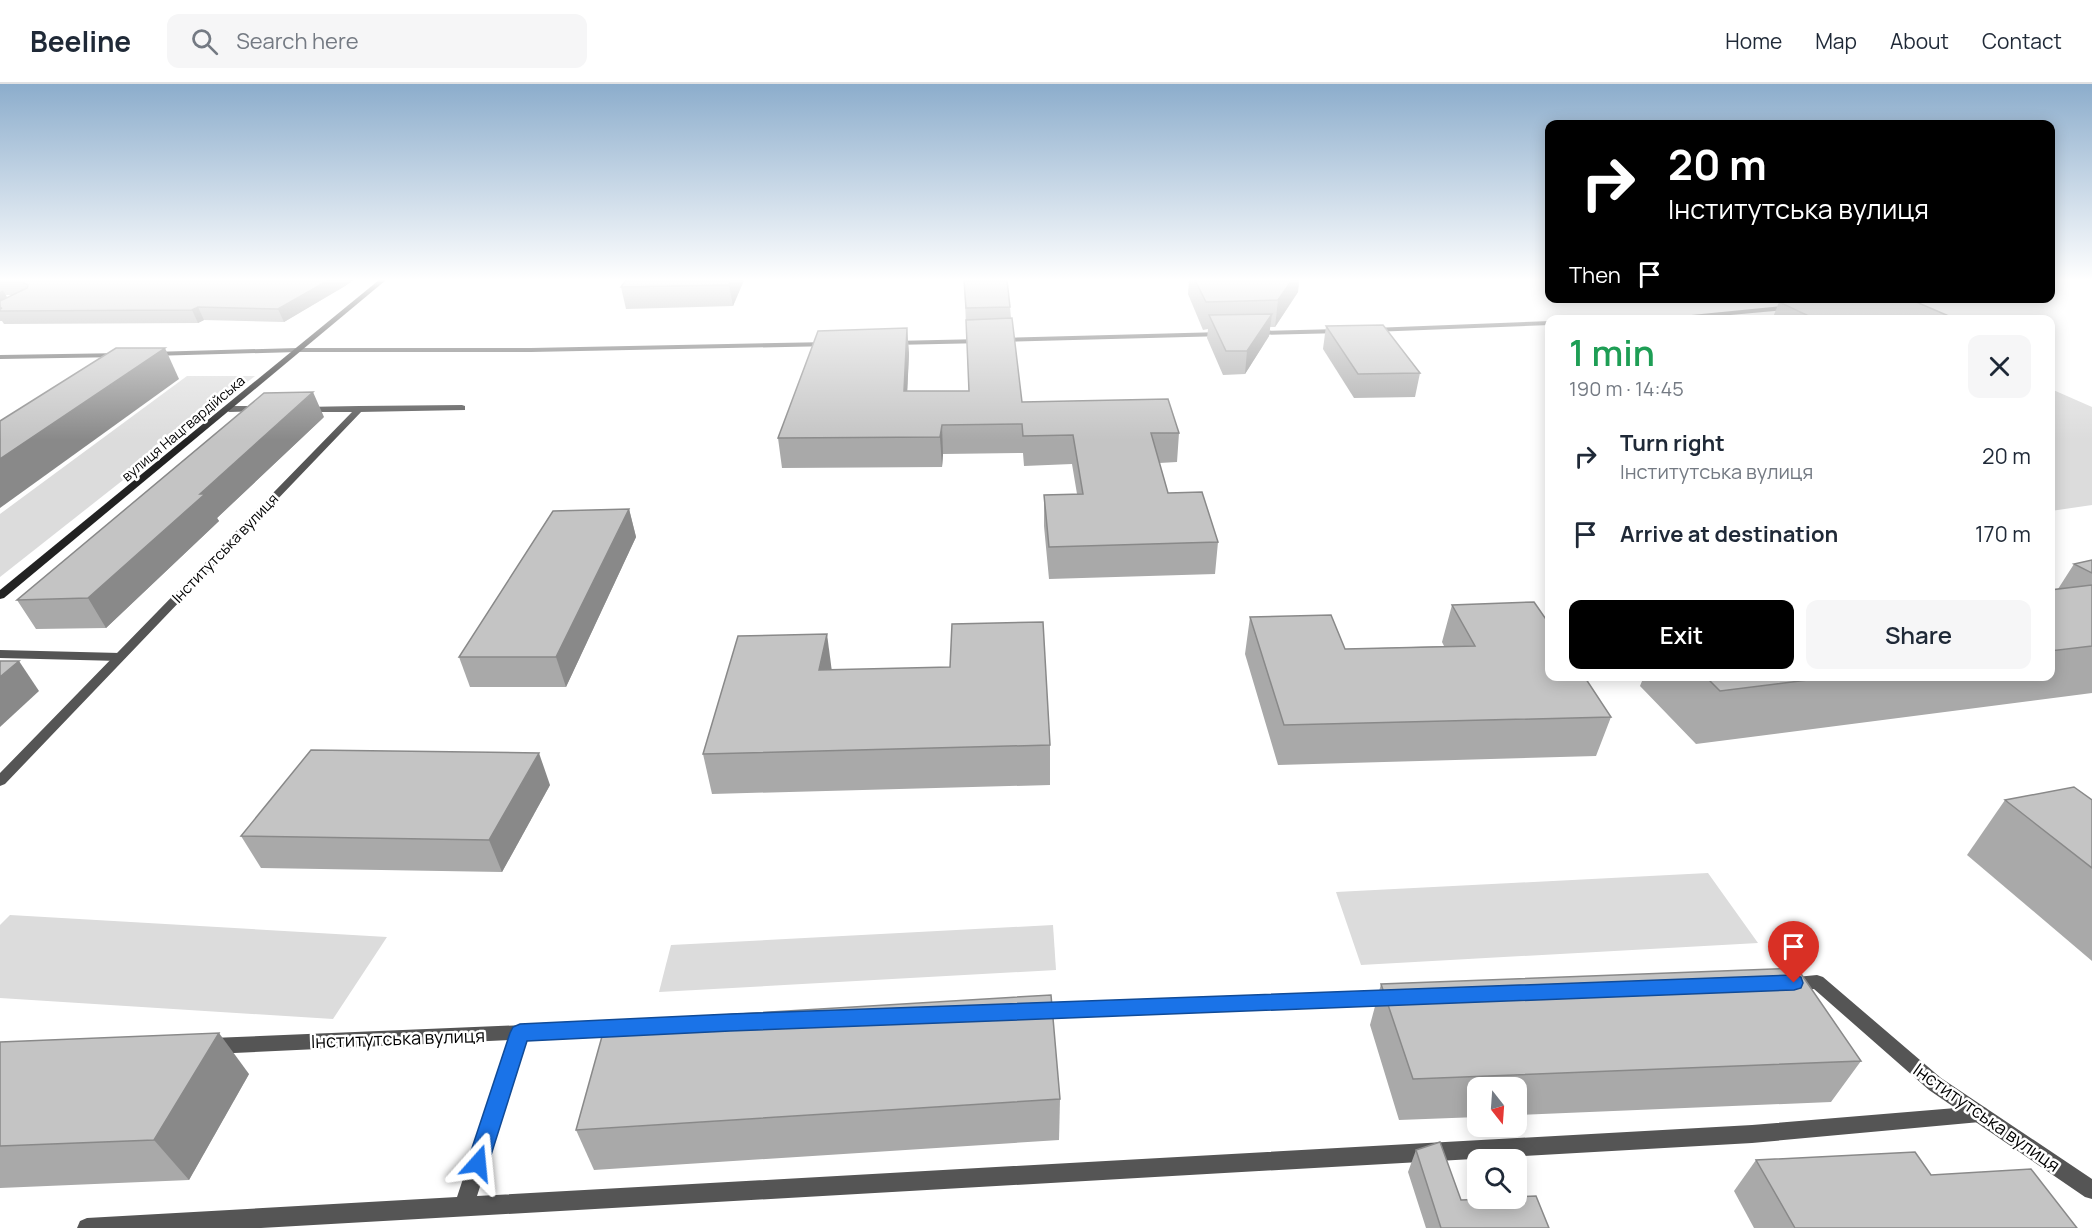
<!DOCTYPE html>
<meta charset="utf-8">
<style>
:root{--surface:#fff;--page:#f6f6f7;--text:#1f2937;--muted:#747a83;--line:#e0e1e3;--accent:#000}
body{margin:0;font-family:Manrope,sans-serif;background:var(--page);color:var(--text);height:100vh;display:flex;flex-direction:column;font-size:22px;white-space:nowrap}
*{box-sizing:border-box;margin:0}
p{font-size:20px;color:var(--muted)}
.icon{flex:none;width:33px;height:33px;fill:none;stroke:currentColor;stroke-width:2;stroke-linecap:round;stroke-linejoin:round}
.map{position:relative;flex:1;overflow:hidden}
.side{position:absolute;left:1545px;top:231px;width:510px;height:366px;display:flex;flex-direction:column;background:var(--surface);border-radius:12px;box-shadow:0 3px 15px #0003}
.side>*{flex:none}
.banner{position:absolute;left:1545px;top:36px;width:510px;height:183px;border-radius:12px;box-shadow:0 3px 15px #0003;background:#000;color:#fff;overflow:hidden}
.needle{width:39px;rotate:163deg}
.fabs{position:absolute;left:1467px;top:993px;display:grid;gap:12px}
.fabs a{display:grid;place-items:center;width:60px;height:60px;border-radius:12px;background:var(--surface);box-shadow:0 3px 15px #0003;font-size:30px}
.pin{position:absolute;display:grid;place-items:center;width:51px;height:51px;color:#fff;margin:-62px -26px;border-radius:50% 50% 50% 0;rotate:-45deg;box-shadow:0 0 6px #0007}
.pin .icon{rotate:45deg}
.me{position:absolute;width:66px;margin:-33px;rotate:18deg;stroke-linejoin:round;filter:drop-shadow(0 0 4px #0008)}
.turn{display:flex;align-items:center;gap:21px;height:126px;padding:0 24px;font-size:27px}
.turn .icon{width:78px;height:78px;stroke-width:2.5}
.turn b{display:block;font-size:42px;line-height:51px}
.then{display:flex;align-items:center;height:57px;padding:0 24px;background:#0003;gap:12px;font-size:22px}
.round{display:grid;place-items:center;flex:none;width:63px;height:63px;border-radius:12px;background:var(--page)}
.overview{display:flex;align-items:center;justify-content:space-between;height:102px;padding:0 24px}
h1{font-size:36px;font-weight:600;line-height:45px;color:#1e9e55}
.primary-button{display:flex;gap:12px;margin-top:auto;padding:12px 24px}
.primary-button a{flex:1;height:69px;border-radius:12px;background:var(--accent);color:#fff;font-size:24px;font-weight:600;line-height:69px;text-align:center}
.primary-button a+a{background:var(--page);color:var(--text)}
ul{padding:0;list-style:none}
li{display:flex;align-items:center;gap:18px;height:78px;padding:0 24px}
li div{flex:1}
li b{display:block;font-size:22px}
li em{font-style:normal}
header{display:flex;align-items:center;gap:36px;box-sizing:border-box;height:84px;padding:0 30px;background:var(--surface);border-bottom:2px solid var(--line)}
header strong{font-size:28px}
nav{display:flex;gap:33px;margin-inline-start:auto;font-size:21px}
.search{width:420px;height:54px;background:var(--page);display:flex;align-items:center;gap:15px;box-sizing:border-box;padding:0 21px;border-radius:12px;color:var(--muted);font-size:22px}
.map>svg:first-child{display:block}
.green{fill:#dcdcdc}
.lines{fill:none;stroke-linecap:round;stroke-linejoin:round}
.lane{fill:#555;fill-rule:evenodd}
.street{fill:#555;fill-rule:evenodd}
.secondary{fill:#222;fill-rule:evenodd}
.wall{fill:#a9a9a9;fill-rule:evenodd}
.shaded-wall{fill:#898989}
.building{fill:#c4c4c4;stroke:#898989;stroke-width:1.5}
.route{fill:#1a73e8;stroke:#114b97;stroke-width:1.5}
.labels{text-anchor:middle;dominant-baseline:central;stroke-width:5;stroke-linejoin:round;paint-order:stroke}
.far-street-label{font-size:14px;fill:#000;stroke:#fff}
.street-label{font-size:15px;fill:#000;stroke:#fff}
.near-street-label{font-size:18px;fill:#000;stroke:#fff}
</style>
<header>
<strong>Beeline</strong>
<div class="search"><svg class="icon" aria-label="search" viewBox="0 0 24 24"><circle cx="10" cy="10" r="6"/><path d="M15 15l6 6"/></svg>Search here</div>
<nav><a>Home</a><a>Map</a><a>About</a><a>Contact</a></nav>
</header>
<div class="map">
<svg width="2092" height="1144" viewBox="0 0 2092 1144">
<rect width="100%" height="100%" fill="#fff"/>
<!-- green -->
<g class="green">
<polygon points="187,292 255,292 0,493 0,430"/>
<polygon points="2051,305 2092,323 2092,421 2051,427"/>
<polygon points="1708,789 1758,859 1361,881 1336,808"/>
<polygon points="10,831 387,853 333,935 0,914 0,841"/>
<polygon points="1053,841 1056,886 659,908 671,861"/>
</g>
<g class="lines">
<!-- lane -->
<g class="lane">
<polygon points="462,321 465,322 465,326 359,328 355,325 359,322"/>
<polygon points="0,566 120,569 126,573 120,577 0,574"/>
<polygon points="520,942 526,944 529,949 477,1112 1752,1041 1980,1022 1986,1024 1989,1030 1986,1036 1980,1038 1752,1059 261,1144 77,1144 80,1137 87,1134 457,1113 511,949 514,944"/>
</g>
<!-- street -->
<g class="street">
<polygon points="1793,221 1797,223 1796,225 1675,236 1641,236"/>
<polygon points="1550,237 1550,241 1372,248 1368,246 1372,244"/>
<polygon points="1339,245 1342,245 1342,249 1255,251 1251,249 1255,247"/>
<polygon points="1222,248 1225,248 1225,252 1000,258 996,256 1000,254"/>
<polygon points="983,255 987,257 986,259 892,261 888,259 892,257"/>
<polygon points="830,258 833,258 833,262 531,268 297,268 151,272 147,270 151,268 297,264 531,264"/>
<polygon points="125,269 126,271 122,273 0,275 0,271"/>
<polygon points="261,322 264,323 264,327 229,328 225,325 229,322"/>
<polygon points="359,322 362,323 362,327 5,700 0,702 0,689 352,328 305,328 302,327 302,323"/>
<polygon points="1817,891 1823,893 1941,994 2092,1095 2092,1115 2085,1113 1929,1006 1814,905 1792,906 1786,904 1784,899 1786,894"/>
<polygon points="1394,907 1400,909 1402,914 1400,919 1394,921 1036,934 1030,932 1028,927 1030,922 1036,920"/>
<polygon points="620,937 626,939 629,944 626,949 620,951 212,970 206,967 203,962 206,957 212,954"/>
</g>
<!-- secondary -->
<polygon class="secondary" points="379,196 386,196 4,514 0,515 0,506"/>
</g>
<!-- wall -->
<g class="wall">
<path d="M0,196H353L345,202L284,238L204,236L198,239L4,240L2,237H0ZM6,211H13L7,214Z"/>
<polygon points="626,196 744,196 733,222 626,225 621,203"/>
<polygon points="964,196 1010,223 1011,234 1022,318 1179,349 1177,378 1159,379 1168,409 1218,458 1215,490 1049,495 1044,442 1044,411 1077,410 1072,380 1024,382 1023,369 943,370 942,383 782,384 778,354 907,244 909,270 907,307 969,307"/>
<polygon points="1189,196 1299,196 1298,208 1275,243 1270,243 1269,252 1245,290 1223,291 1207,254 1208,245 1203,246 1188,210"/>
<polygon points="1779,218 1958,236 1772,236"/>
<polygon points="1326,242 1420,289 1415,313 1354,314 1323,265"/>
<polygon points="324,333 217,434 219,437 106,544 36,545 17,516"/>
<polygon points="629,425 636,453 566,603 470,603 459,573"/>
<polygon points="2092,476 2092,609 1696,660 1640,602 1644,592 2050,592 2050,506 2058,505 2074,480"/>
<polygon points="1452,521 1611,633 1596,672 1278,681 1245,570 1250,533 1345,565 1444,562 1442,558"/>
<polygon points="832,586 1050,661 1050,701 712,710 703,670"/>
<polygon points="550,701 502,788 261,784 241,752"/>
<polygon points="2005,716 2092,716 2092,877 1967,771"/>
<polygon points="1381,900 1861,977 1831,1018 1516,1031 1516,1004 1478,1004 1478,1033 1399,1036 1370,941"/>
<polygon points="0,958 249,990 189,1096 0,1104"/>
<polygon points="1060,1015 1059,1056 594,1086 576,1046"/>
<polygon points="1416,1066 1461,1116 1549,1144 1426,1144 1408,1088"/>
<polygon points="1756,1076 1931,1091 2077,1144 1754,1144 1734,1107"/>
</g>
<!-- shaded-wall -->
<g class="shaded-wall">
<polygon points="329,196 353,196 345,202 284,238 278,225"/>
<polygon points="731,196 744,196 733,222 729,201"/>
<polygon points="1292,196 1299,196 1298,208 1275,243 1278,216"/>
<polygon points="3,206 10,219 0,224 0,208"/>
<polygon points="198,223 204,236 198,239 192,226"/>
<polygon points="1272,230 1269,252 1245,290 1247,267"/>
<polygon points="907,244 909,270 906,335 904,307"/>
<polygon points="165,264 179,295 0,424 0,375"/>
<polygon points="313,308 324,333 217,434 219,437 106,544 88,514 200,410"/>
<polygon points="942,341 943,370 942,383 940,353"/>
<polygon points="629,425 636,453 566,603 556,573"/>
<polygon points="827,550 832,588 819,586"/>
<polygon points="19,577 39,607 0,643 0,593"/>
<polygon points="539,669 550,701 502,788 489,756"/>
<polygon points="219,949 249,990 189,1096 154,1056"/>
</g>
<!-- building -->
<g class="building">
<polygon points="0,196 329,196 278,225 198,223 192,226 0,227 0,225 2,224 0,224 0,217 27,204 28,201 22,198 0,198"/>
<polygon points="626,196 731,196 729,201 621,203"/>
<polygon points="964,196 1007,196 1010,223 966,224"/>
<polygon points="1195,196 1292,196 1278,216 1206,218"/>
<polygon points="1810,214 1907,214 1958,236 1817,236 1779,218"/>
<polygon points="1272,230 1247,267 1226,267 1209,231"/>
<polygon points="1012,234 1022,318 1168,315 1179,349 1151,349 1168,409 1202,408 1218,458 1049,463 1044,411 1083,410 1073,351 1023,352 1022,340 942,341 940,353 778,354 818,247 907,244 904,307 969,307 966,236"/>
<polygon points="1383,241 1420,289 1358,290 1326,242"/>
<polygon points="116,264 165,264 0,375 0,337"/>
<polygon points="313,308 200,410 205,410 88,514 17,516 264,309"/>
<polygon points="629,425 556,573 459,573 553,427"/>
<polygon points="2092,476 2092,489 2074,480"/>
<polygon points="2092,501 2092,562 2050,567 2050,506"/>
<polygon points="1534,518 1550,541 1550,592 1584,592 1611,633 1284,641 1250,533 1331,531 1345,565 1475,562 1452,521"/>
<polygon points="1043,538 1050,661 703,670 738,552 827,550 819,586 950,583 952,540"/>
<polygon points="0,577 19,577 0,593"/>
<polygon points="1705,592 1840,592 1720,607"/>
<polygon points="311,666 539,669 489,756 241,752"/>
<polygon points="2074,703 2092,716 2092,784 2005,716"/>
<polygon points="1797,884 1861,977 1413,995 1381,900"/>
<polygon points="1051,911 1060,1015 576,1046 606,938"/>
<polygon points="219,949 154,1056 0,1062 0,958"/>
<polygon points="1440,1058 1461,1116 1516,1114 1516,1113 1536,1112 1549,1144 1441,1144 1416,1066"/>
<polygon points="1915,1068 1931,1091 2031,1085 2077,1144 1795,1144 1756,1076"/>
</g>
<!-- sky -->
<linearGradient id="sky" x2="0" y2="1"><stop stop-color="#8cadcc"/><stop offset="0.55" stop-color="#fff"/><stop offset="1" stop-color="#fff" stop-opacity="0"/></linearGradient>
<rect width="2092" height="356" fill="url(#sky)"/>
<!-- route -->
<polygon class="route" points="1794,891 1801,893 1803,899 1801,904 1794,906 730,947 527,957 486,1087 478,1090 470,1087 467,1079 510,949 513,943 520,940 730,930"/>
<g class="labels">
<!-- far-street labels -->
<g class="far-street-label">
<text transform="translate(183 344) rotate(-40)">вулиця Нацгвардійська</text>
</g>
<!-- street labels -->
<g class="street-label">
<text transform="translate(225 464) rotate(-46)">Інститутська вулиця</text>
</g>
<!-- near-street labels -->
<g class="near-street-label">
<text transform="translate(398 954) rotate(-2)">Інститутська вулиця</text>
<text transform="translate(1987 1033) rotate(35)">Інститутська вулиця</text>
</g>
</g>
</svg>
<div class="fabs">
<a><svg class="needle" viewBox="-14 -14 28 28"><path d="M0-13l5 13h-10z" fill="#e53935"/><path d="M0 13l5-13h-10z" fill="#747a83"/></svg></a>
<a><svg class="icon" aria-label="search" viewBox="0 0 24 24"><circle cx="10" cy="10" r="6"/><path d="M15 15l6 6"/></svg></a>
</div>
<div class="pin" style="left:1794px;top:899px;background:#d93025"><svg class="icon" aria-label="arrive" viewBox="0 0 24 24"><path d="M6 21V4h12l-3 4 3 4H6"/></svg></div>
<svg class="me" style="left:478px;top:1079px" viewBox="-20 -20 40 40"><path d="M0-17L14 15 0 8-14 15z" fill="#1a73e8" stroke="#fff" stroke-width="4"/></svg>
<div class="banner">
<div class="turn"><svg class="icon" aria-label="right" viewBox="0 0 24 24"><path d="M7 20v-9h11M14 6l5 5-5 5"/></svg><div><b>20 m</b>Інститутська вулиця</div></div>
<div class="then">Then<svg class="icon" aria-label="arrive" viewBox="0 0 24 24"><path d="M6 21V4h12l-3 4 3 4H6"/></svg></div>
</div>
<section class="side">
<div class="overview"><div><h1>1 min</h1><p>190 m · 14:45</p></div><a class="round"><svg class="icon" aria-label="close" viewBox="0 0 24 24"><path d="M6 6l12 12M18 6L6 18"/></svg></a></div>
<ul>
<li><svg class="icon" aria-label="right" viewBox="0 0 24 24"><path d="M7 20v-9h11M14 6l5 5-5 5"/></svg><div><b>Turn right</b><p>Інститутська вулиця</p></div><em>20 m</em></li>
<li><svg class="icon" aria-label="arrive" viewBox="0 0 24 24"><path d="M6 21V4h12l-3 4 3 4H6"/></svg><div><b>Arrive at destination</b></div><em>170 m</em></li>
</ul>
<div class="primary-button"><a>Exit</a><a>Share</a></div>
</section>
</div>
